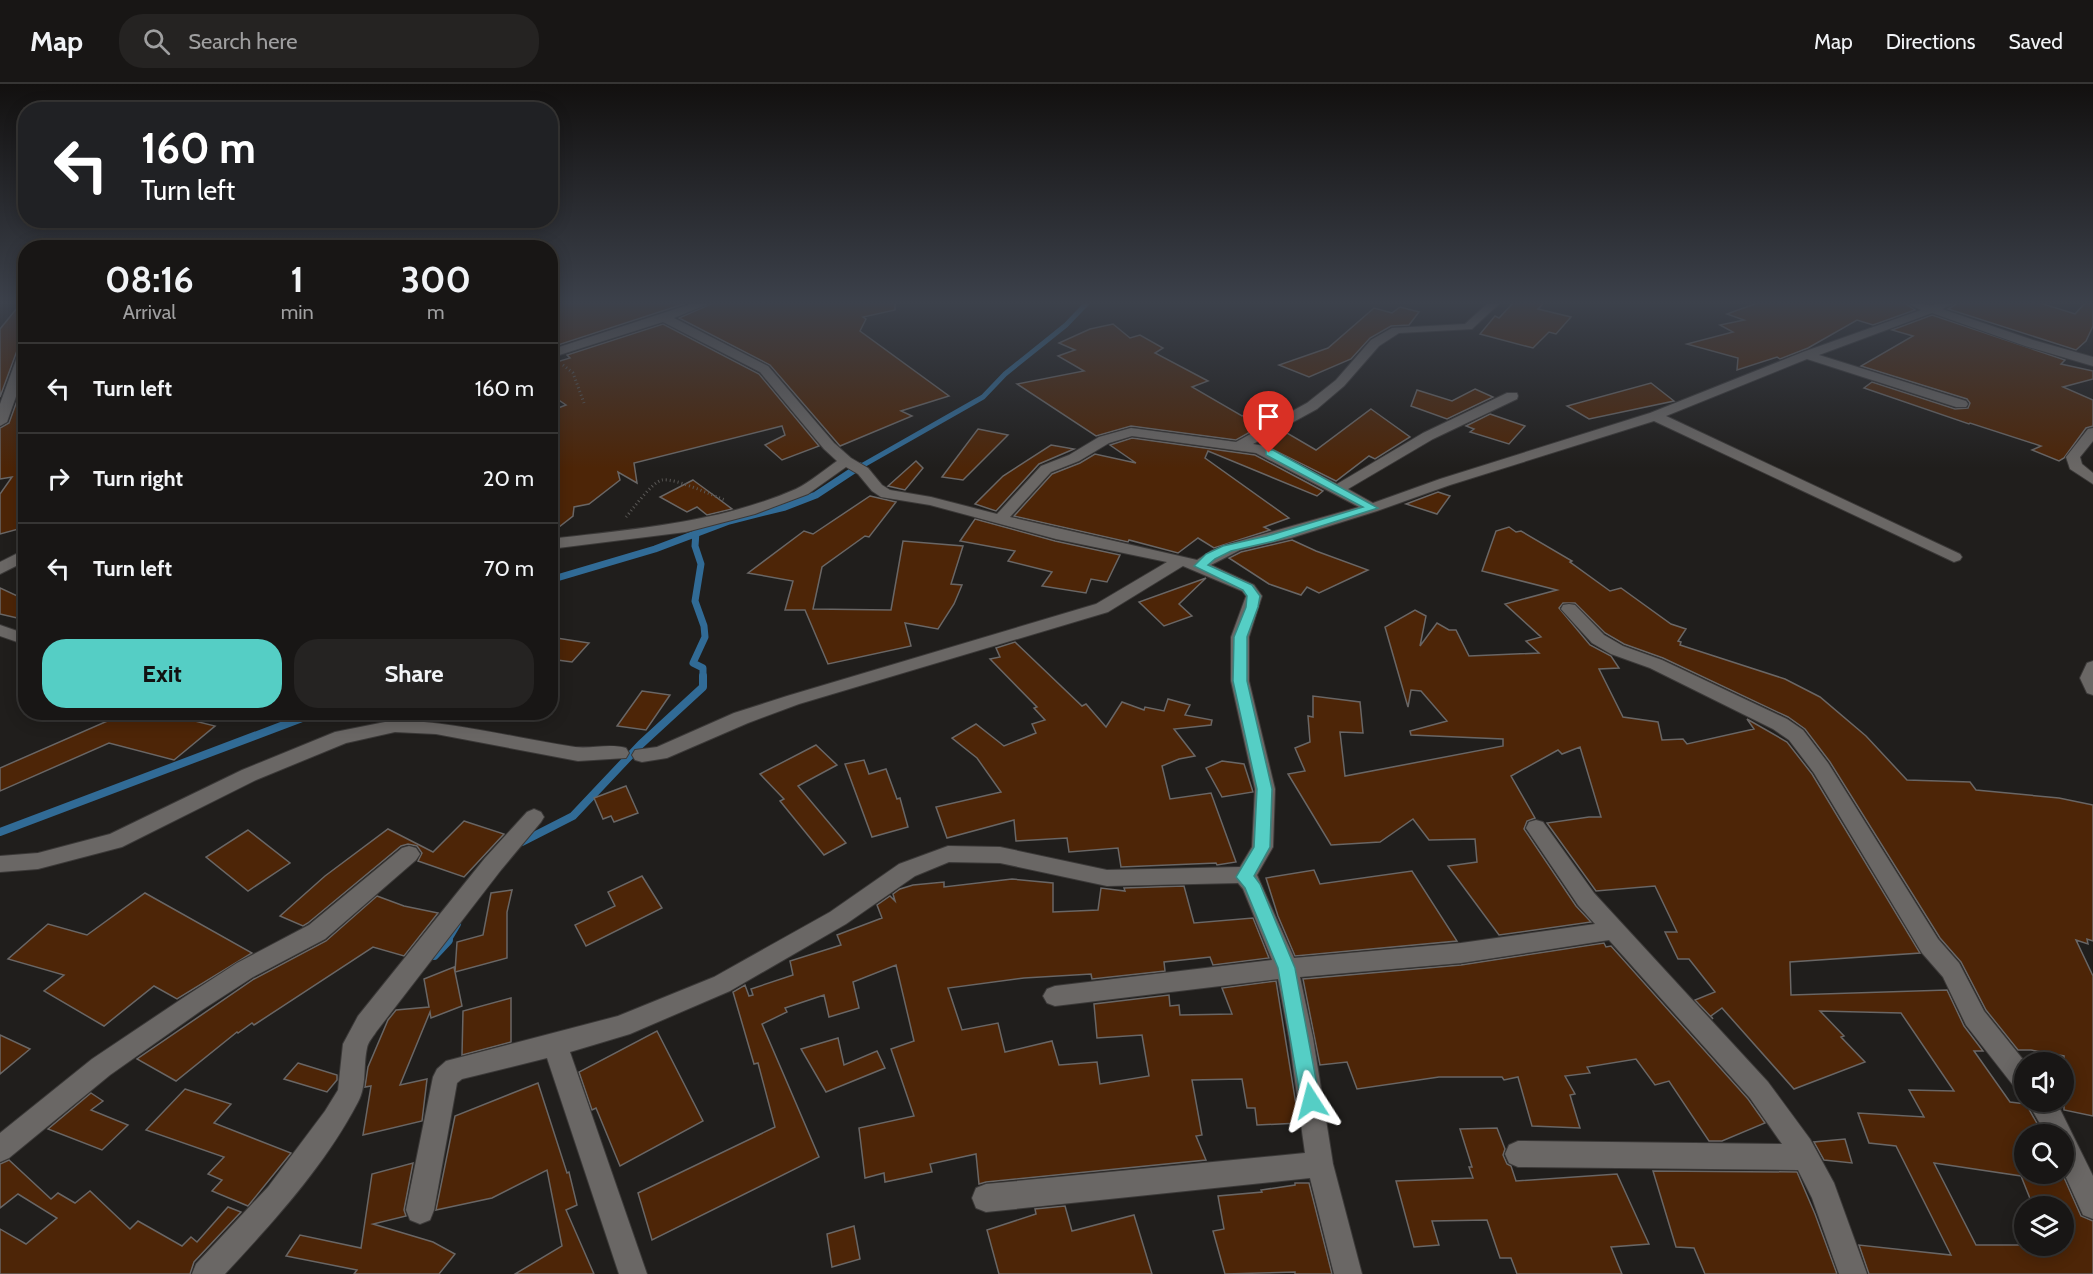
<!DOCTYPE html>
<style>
:root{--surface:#181615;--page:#252322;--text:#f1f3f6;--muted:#9f9fa0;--line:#363534;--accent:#55cec5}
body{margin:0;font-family:Cabin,sans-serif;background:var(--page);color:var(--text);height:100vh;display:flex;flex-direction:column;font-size:22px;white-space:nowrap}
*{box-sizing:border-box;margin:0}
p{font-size:20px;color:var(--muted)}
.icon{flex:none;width:33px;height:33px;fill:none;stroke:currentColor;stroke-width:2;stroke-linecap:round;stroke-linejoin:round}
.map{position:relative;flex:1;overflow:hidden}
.drawer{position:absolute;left:18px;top:156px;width:540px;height:480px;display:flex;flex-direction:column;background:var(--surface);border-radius:24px;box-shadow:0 3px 15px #0003,0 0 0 2px var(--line)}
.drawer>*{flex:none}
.banner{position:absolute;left:18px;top:18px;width:540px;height:126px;border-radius:24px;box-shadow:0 3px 15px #0003,0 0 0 2px var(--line);background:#202124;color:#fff;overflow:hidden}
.buttons{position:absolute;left:2014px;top:968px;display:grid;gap:12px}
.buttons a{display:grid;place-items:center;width:60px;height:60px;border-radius:50%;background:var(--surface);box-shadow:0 3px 15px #0003,0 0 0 2px var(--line);font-size:30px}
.pin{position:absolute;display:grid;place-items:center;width:51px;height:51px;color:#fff;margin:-62px -26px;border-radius:50% 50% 50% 0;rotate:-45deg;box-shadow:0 0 6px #0007}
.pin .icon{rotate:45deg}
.me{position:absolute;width:66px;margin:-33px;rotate:351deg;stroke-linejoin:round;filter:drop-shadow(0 0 4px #0008)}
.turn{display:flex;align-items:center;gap:21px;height:126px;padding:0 24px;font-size:27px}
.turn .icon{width:78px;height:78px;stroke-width:2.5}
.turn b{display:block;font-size:42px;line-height:51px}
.eta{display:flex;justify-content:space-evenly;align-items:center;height:102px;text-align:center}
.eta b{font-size:36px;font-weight:700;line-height:42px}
.button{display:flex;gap:12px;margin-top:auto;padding:12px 24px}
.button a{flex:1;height:69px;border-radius:24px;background:var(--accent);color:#111;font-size:24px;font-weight:700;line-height:69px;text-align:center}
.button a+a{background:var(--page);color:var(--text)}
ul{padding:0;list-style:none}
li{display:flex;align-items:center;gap:18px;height:90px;padding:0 24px;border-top:2px solid var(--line)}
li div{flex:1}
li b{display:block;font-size:22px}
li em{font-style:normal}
header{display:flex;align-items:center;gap:36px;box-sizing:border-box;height:84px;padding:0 30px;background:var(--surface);border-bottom:2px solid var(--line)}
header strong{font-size:28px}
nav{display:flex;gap:33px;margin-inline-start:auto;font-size:21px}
.search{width:420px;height:54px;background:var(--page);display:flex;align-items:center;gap:15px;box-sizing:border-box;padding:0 21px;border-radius:24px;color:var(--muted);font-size:22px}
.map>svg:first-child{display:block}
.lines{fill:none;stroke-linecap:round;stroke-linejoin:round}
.stream-far3{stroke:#316b96;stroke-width:5}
.stream-far2{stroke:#316b96;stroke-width:7}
.stream-far1{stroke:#316b96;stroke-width:8}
.stream{stroke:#316b96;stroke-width:10}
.building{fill:#4d2507;stroke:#696665;stroke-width:1.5;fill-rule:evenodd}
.minor-casing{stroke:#3b3938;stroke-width:2}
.path{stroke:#595755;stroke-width:3;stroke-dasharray:1 3;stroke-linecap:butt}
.minor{fill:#6a6765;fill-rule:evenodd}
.route{fill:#55cec5;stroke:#378680;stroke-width:1.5}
</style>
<header>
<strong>Map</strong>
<div class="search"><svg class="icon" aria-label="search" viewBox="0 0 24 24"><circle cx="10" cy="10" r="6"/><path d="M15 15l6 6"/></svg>Search here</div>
<nav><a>Map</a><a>Directions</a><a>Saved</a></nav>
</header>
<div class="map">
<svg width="2093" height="1190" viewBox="0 0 2093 1190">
<rect width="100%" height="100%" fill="#201e1c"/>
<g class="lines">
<!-- stream-far3 -->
<polyline class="stream-far3" points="858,384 983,313 1005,290 1066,241 1088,218"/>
<!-- stream-far2 -->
<g class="stream-far2">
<polyline points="696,448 695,462 701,480 695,517 704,542 705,553 693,579 703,584 703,593"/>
<polyline points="550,496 655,465 729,437 785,423 816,411 860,382"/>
</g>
<!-- stream-far1 -->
<g class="stream-far1">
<polyline points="0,748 318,628"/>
<polyline points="522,758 573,732 641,660 703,603 703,592"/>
<polyline points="447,857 457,840"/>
</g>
<!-- stream -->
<polyline class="stream" points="434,871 448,856"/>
</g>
<!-- building -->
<g class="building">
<polygon points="22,218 26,218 26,259 18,264 0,313 0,245"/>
<polygon points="552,218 690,218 555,262 550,259 550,228 558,226"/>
<polygon points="715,218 895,218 895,226 863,233 866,235 860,247 949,312 901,327 912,332 840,362 770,281 679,234"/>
<polygon points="1514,218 1545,218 1538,225 1571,233 1556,250 1549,248 1533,264 1480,250 1495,232 1499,234"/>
<polygon points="1760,218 1903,218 1915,226 1873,241 1857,236 1808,264 1780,275 1777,273 1737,286 1738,274 1687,260 1733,248 1720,241 1744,236 1727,230"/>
<polygon points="1959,218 2037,218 2075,230 2086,218 2093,218 2093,242 2086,257 2076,266 1948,225"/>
<polygon points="1400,223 1419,228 1409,241 1391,242 1370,254 1351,275 1309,293 1279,281 1328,264 1374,224 1392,229"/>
<polygon points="1932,231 2065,276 2061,280 2093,287 2093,295 2063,303 2093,316 2093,342 2086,344 2064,374 2059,377 2032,366 2041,362 1970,339 1969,340 1864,304 1872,298 1955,325 1968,324 1970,319 1967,315 1861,282 1913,252 1892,246"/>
<polygon points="663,240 759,290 819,362 782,376 765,361 785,351 782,342 634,379 637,399 618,388 620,396 589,420 574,423 573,432 550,450 550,327 566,321 550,310 550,280 570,274 567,271"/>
<polygon points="1113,240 1130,254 1140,251 1163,264 1155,269 1208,297 1192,303 1242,332 1251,328 1268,338 1236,356 1131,342 1096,352 1017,300 1084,287 1058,272 1075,266 1059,259 1090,245"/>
<polygon points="26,292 26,443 0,450 0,410 12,393 0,395 0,344 9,339"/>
<polygon points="1651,299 1674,317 1589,335 1567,322"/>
<polygon points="1475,305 1493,313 1447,335 1411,322 1417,306 1452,317"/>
<polygon points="1371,325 1410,353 1375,375 1369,372 1336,397 1260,359 1282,346 1316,366"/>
<polygon points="1490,330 1525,342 1509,360 1470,348 1474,345 1466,342"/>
<polygon points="978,345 1008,351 963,396 942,393"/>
<polygon points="1132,354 1255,371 1323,407 1317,412 1208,367 1205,374 1289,434 1264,443 1270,446 1214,464 1198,454 1178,469 1129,456 1128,458 1014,432 1052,390 1080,379 1095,370 1136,379 1110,361"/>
<polygon points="1051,361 1074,365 1039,380 996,427 975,420 1003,392"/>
<polygon points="916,377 923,384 905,406 888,402"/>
<polygon points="693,396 712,410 732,425 707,431 697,423 687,428 660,413"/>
<polygon points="1438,408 1450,412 1437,430 1406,420"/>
<polygon points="870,412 896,418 869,453 865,452 822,483 813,525 891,526 903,457 963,462 951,500 962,501 954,520 938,545 905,539 911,562 828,580 805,526 785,526 793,497 748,489 804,447 813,450"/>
<polygon points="975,435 1055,457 1120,471 1107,498 1091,495 1086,509 1042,502 1052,488 1008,477 1015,467 960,457"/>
<path d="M1509,443L1516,448L1521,447L1572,477L1570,478L1610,507L1621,504L1671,540L1686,545L1678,557L1681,558L1680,561L1785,595L1820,613L1866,652L1907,696L1970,698L1976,706L2059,714L2093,721V857L2087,855L2088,860L2076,856L2093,892V1032L2064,1026V972L2031,966H2018L1986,926L1961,878L1940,854L1830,678L1805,645L1788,633L1663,574L1624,560L1605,549L1575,519H1563L1559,524L1590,561L1611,572L1619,584L1599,585L1623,633L1658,638L1662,656L1683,655L1687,660L1754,645L1747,635L1787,658L1812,690L1920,869L1790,878L1791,911L1947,906L1964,942L1983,967H1974L2010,1018L2026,1020L2043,1050H2025V1089H2062L2081,1132L2093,1137V1190H1869L1859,1161L1951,1171L1896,1062L1869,1059L1858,1029L1924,1033L1909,1006L1954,1007L1901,929L1820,927L1844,952L1841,953L1865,978L1794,1005L1722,924L1711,932L1713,935L1695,916L1715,908L1689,875H1678L1665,848H1677L1655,802L1596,807L1547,739L1589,733H1601L1580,663L1562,670L1558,666L1511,692L1535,734L1527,737L1524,745L1576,822L1591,838L1499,851L1448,782L1477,778L1475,755L1429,756L1413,735L1380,758L1331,761L1288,690L1305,687L1295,664L1310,658L1308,632L1313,633V612L1360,618L1363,649L1340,648L1345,692L1503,662V655L1411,651L1410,647L1447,637L1421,607L1411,606L1408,623L1385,543L1415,526L1426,532L1420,562L1437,539L1449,546H1456L1469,572L1539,569L1526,557L1541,553L1505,520L1557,506L1482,487L1496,447ZM1934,1079L2021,1092L2033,1122H2064V1161H1976Z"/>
<polygon points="1292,456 1316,467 1368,486 1319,509 1307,503 1301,511 1269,500 1229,474 1241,468"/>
<polygon points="1206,494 1179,520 1192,532 1164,542 1139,518"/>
<polygon points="0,504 26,516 26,536 0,530"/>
<polygon points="550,553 589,559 572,578 550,575"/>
<polygon points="1015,558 1082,622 1086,620 1106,643 1122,618 1144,626 1145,623 1164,627 1168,615 1190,621 1185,631 1212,636 1211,641 1174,645 1195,672 1179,675 1162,682 1170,715 1211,709 1236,778 1217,781 1216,779 1121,783 1118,764 1069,768 1067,754 1016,757 1014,736 947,754 936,723 1001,708 977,674 952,654 976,640 1004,662 1036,649 1032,640 1045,636 1034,624 1037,623 990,575 1000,573 996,564"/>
<polygon points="642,607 670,611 646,646 617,642"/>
<polygon points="128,628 159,628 215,642 174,676 109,659 0,707 0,684"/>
<polygon points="816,661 837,681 798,702 846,759 824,771 780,717 784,715 760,690"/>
<polygon points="864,676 869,690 886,685 897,715 900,714 908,743 872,753 845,680"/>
<polygon points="1222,677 1244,680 1253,708 1222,713 1206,684"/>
<polygon points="626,702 638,729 614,738 611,732 603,735 594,714"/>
<polygon points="464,737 504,750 464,793 418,777 422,769 417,762 408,760 401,762 308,839 303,842 280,832 325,792 388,745 433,768"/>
<polygon points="248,746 290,779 248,807 206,773"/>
<polygon points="1314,786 1320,800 1412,787 1457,857 1295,872 1278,832 1266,794"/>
<polygon points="642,792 662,824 586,862 575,841 615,822 608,808"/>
<polygon points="1012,795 1053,799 1053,828 1098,826 1101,804 1125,807 1124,804 1184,802 1194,839 1253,834 1269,874 1213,881 1210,873 1164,878 1165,887 1092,895 1091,890 1024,894 948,904 962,946 998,939 1005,968 1052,957 1059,981 1097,978 1100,1000 1149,992 1142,951 1097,954 1094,920 1169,911 1170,922 1179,921 1180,931 1232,930 1222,904 1276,897 1299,1039 1257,1041 1255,1024 1247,1024 1242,995 1192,996 1202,1051 1196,1052 1206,1076 986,1098 979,1100 976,1070 930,1080 932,1088 885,1098 884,1089 865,1094 859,1044 914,1032 891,965 914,957 896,881 853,898 859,924 829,933 824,911 785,924 787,928 762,940 819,1073 652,1156 638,1109 775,1043 758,979 754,980 733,908 745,901 749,912 753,911 751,905 793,891 790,877 841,861 837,851 882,834 877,821 890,812 895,817 893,810 900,805 913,801 944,798 944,803"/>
<polygon points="512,806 507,828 507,874 455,888 462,922 431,934 430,928 400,1001 427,995 422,1037 363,1051 371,1002 365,1003 368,983 388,936 396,926 429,923 424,895 454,883 455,888 457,858 483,851 491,809"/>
<polygon points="145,809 252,869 177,915 154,902 104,942 44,907 64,891 8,875 48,840 87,851"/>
<polygon points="377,812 404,822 438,829 404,872 373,863 254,941 252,939 238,949 237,948 176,997 137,975 254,895 326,857"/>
<polygon points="1604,859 1606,863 1611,862 1748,1015 1765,1039 1722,1057 1709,1057 1669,997 1655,1001 1636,975 1587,983 1590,989 1565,992 1575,1010 1570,1011 1580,1044 1532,1042 1518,993 1504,996 1502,993 1439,993 1357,1005 1347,978 1320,981 1303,895 1461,881"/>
<polygon points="511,914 511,958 462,971 463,927"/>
<polygon points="657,947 703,1037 620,1082 596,1024 592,1026 579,988"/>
<polygon points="0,951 30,965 0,990"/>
<polygon points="838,954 844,981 877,967 885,984 826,1008 801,965"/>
<polygon points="298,979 337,991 337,996 327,1008 284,995"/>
<polygon points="538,999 567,1089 569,1088 577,1121 566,1126 594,1190 515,1190 562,1162 547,1086 492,1114 436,1126 455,1032"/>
<polygon points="185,1005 231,1020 214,1039 291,1069 248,1122 212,1107 222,1096 208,1090 224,1073 146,1046"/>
<polygon points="91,1009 103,1017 91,1026 128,1041 102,1066 48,1045"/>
<polygon points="1497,1044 1505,1065 1503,1071 1507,1080 1511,1082 1516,1097 1617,1090 1649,1160 1611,1163 1622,1190 1517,1190 1511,1174 1500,1174 1487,1136 1432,1137 1439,1161 1414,1163 1396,1097 1473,1094 1469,1083 1472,1083 1460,1045"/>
<polygon points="1845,1055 1852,1079 1824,1076 1814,1058"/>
<polygon points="9,1076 51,1115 58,1109 75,1119 90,1107 130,1145 138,1137 182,1162 191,1153 197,1158 228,1123 241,1128 194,1178 190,1190 0,1190 0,1145 26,1160 57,1134 18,1110 0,1124 0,1080"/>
<polygon points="413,1079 404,1126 406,1132 373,1140 433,1158 455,1170 439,1190 354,1190 357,1186 286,1172 300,1151 361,1164 372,1090"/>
<polygon points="1653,1087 1797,1088 1815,1130 1837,1190 1705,1190 1694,1164 1676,1163"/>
<polygon points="1295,1099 1309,1099 1332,1190 1295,1190 1295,1188 1225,1190 1213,1147 1224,1145 1218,1112 1262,1108 1261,1106 1295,1101"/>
<polygon points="1065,1122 1072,1147 1134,1131 1152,1190 999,1190 987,1146 1036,1130 1035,1125"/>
<polygon points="854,1142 860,1175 832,1183 827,1150"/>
</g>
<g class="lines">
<!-- minor casing -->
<g class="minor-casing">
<g id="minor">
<path d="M697,218H713L674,234L768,282L834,359L851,374L868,384L882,401L890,406L931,413L997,430L1041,382L1069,371L1099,353L1131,344L1236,358L1307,319L1336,296L1371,256L1392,244L1465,240L1489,218H1501L1472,245L1399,249L1379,262L1344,302L1317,325L1253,360L1264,362L1337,400L1423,349L1507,309H1517L1518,312L1517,315L1433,355L1348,405L1373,419L1440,395L1650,329L1803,268L1921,226L1905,218C1912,218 1928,222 1933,221C1942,220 1948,218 1957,218L1942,225L2033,256L2093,273V282L2025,262L1932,229L1819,271L1966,317L1968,320L1966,323H1956L1807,275L1666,332L1960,470L1962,473L1960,476L1954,478L1654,337L1450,401L1377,427L1291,454L1240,466L1211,481L1254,501L1262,512L1249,553V597L1275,705L1273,763L1257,791L1294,874L1461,859L1595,840L1578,821L1526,744L1529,738L1536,736L1543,738L1594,809L1768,998L1810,1055L1834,1099L1867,1190H1839L1812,1114L1798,1086L1518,1083L1509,1079L1505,1070L1509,1061L1518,1057L1782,1060L1750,1014L1609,856L1461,879L1300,893L1313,954L1333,1080L1362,1190H1334L1310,1094L986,1128L976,1124L972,1114L976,1104L986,1100L1305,1069L1289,954L1278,895L1055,922L1047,919L1043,912L1047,905L1055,902L1272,876L1243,805L1238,799L1107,802L1000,779L949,778L915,792L846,840L730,907L630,950L570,968L647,1190H619L547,974L462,995L457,999L434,1126L430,1136L420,1140L410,1136L406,1126L433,993L437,985L446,977L618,932L714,893L830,828L899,780L948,762L1000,763L1107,786L1240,783L1252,763L1255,705L1231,597V553L1246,512L1242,507L1183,482L1108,528L799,620L748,639L667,674L642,678L635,676L632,671L635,666L657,663L734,629L787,612L1096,520L1167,478L1056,455L930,421L881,413L872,407L858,390L846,383L808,410L755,430L686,448L550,465V455C634,445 718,439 796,405C810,398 824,386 837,377L824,365L760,288L663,238L550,274V266ZM1132,352L1256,369L1359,423L1229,460L1211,467L1197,476L1010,433L1051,388L1079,377L1109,359Z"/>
<polygon points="26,261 26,284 7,338 0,342 0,320 20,265"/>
<polygon points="2093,344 2093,357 2080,373 2082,380 2093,389 2093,400 2070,385 2066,373 2088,345"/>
<polygon points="26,465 26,477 0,490 0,478"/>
<polygon points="1569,520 1575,521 1604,551 1623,562 1662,576 1787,635 1803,646 1828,679 1938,855 1959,879 1984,927 2025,978 2025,1009 2016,1005 1966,941 1943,893 1922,869 1814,689 1789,656 1773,645 1650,584 1611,570 1592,559 1561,525 1563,521"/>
<polygon points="0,541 26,550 26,561 0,552"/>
<polygon points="2093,577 2093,611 2087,609 2080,594 2087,579"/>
<path d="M395,636C456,638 515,654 575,663C592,665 609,659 626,664L629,669L626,674L578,677L436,650L395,648L346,659L256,696L122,763L38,785L0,788V772L38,769L110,750L242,686L335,648Z"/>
<path d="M534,725L541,728L544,733L541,738L501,786L376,948C373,953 368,958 367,964C363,982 367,1002 358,1018C324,1083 274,1137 225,1190H192L196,1180L268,1103L325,1027L338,1006L343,960L358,932L485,774L527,728Z"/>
<polygon points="409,762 416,764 420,770 416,776 325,855 253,893 202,926 110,991 9,1074 0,1078 0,1049 92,975 186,912 237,879 309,841 402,764"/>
<polygon points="2027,1017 2056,1017 2093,1092 2093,1135 2083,1131 2064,1089 2064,1050 2046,1050"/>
</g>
</g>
<!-- path -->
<g class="path">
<polyline points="563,281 573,289 584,319"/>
<path d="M626,433C633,425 652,398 662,396C676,394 711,411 725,416"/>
</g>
<!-- minor -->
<use href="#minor" class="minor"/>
</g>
<!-- sky -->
<linearGradient id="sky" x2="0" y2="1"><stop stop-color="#12100f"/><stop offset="0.57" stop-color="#3c414b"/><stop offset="1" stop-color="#3c414b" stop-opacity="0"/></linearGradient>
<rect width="2093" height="384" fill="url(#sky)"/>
<!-- route -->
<polygon class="route" points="1266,366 1273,366 1378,424 1274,457 1231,467 1215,475 1208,481 1252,501 1260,512 1258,523 1247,553 1247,597 1272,705 1270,763 1254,792 1260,800 1295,884 1320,1017 1318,1023 1311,1026 1304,1023 1301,1017 1278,884 1245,804 1236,793 1254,763 1257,705 1233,597 1234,553 1246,523 1247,512 1243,506 1194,482 1206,470 1223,462 1267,452 1363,423 1266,371"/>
</svg>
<div class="buttons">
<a><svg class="icon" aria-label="sound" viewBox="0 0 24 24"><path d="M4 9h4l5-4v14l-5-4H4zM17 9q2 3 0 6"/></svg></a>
<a><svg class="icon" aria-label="search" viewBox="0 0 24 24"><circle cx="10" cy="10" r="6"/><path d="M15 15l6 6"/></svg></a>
<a><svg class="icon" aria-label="layers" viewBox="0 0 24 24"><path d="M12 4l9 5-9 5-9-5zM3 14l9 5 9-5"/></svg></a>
</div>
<div class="pin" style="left:1269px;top:369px;background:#d93025"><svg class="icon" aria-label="arrive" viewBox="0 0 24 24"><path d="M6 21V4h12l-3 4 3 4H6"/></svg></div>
<svg class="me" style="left:1311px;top:1017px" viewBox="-20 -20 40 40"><path d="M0-17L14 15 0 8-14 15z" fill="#55cec5" stroke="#fff" stroke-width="4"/></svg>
<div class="banner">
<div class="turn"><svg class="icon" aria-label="left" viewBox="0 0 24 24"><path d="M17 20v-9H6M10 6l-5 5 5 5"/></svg><div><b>160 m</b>Turn left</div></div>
</div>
<section class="drawer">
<div class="eta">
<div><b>08:16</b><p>Arrival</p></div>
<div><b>1</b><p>min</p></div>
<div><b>300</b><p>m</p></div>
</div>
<ul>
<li><svg class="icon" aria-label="left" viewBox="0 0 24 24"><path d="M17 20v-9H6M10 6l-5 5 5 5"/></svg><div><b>Turn left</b></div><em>160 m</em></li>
<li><svg class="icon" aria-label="right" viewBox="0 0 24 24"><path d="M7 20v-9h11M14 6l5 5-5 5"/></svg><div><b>Turn right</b></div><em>20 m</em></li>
<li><svg class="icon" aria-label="left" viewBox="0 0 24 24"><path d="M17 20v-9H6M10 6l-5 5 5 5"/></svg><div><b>Turn left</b></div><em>70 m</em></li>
</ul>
<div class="button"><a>Exit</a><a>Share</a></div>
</section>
</div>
